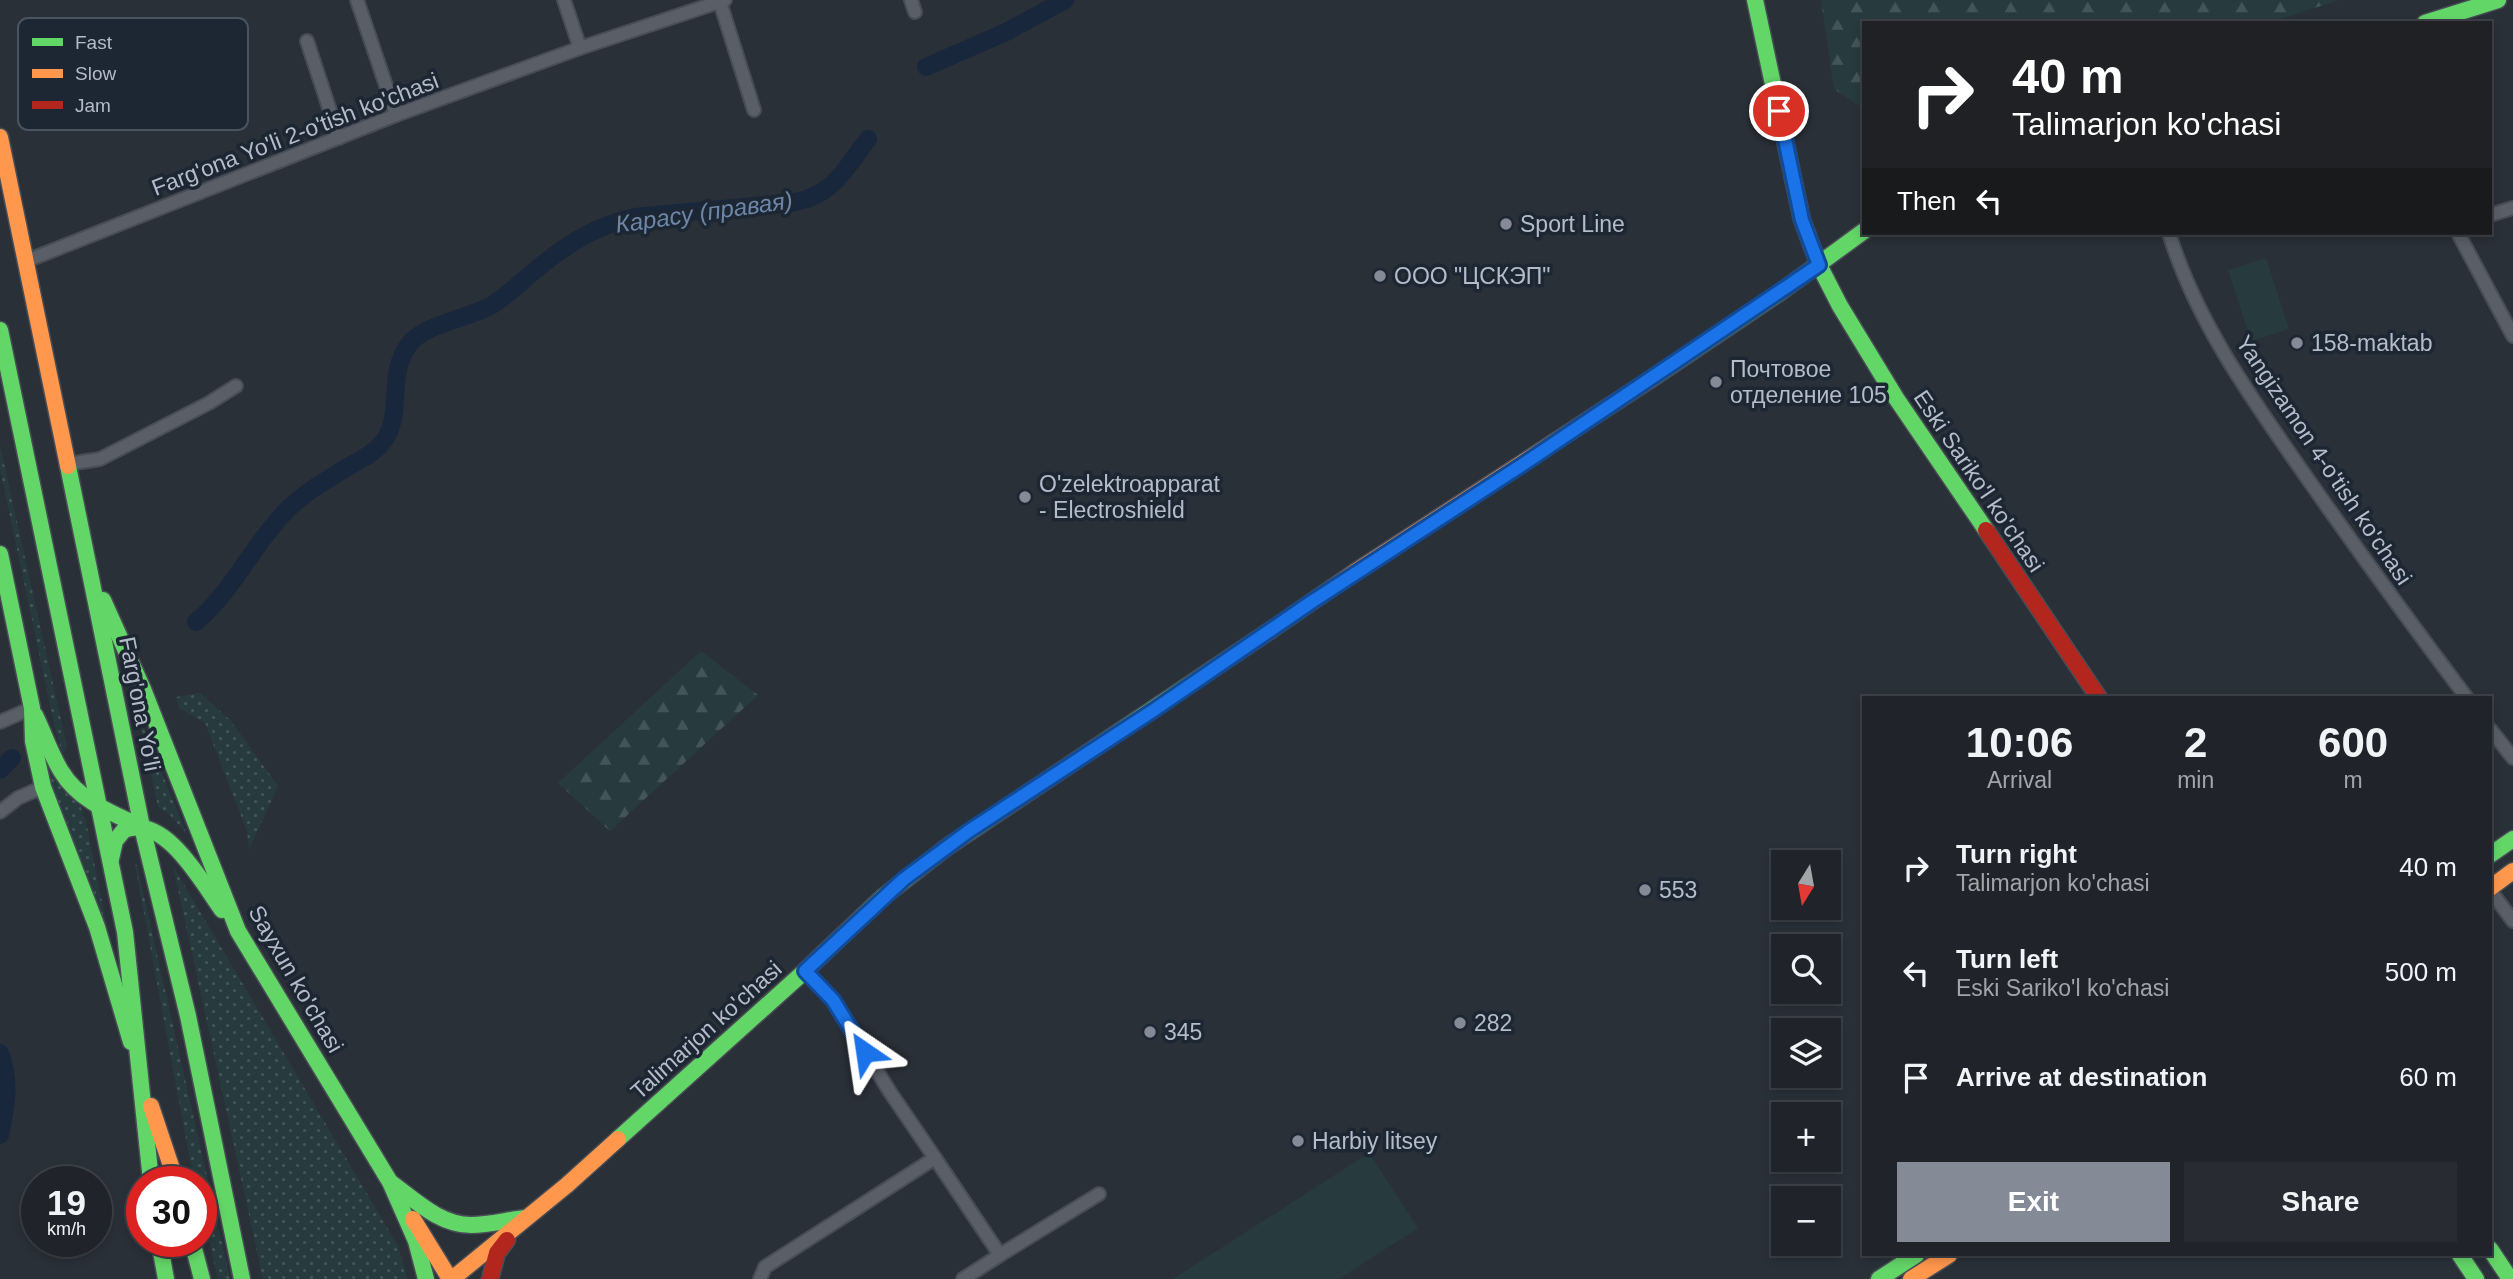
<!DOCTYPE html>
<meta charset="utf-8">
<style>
:root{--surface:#20242a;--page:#282c32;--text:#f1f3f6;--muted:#a2a4a8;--line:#3d4147;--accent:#848b96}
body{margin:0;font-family:Arial,sans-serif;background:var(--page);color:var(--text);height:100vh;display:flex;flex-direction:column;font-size:26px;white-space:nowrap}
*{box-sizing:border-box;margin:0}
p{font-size:23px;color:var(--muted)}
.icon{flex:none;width:38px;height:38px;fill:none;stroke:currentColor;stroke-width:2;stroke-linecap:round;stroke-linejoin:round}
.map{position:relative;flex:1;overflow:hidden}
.side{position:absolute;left:1862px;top:696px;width:630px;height:560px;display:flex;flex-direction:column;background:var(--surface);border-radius:0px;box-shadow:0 4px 10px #0003,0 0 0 2px var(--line)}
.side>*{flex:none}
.hud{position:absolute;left:1862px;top:21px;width:630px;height:214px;border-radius:0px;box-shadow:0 4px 10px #0003,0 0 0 2px var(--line);background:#202124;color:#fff;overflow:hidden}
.needle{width:46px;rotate:191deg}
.buttons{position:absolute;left:1771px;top:850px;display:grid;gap:14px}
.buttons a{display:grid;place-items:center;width:70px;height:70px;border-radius:0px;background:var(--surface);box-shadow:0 4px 10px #0003,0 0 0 2px var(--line);font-size:35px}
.speed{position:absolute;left:21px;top:1166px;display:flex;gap:14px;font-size:35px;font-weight:700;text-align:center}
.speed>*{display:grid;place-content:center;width:91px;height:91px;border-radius:50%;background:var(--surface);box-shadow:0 4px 10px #0003,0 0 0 2px var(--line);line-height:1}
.speed small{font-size:18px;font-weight:400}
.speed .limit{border:10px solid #d22;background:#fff;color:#111}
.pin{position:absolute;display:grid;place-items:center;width:60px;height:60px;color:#fff;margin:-30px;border:4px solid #fff;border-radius:50%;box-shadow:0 2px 7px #0007}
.me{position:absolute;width:77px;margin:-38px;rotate:328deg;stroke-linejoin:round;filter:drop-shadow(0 0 5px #0008)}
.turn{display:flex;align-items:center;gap:24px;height:147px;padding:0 35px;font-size:32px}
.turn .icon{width:91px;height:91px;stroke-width:2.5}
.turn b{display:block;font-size:49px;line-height:60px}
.then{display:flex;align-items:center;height:66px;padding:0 35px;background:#0003;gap:14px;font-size:26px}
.eta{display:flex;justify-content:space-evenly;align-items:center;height:119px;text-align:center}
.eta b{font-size:42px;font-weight:700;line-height:49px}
.cta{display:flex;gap:14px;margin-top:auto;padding:14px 35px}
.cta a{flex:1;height:80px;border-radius:0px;background:var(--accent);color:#fff;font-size:28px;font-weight:700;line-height:80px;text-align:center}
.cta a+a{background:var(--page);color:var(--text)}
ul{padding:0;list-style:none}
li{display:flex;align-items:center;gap:21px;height:105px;padding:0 35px}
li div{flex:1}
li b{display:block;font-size:26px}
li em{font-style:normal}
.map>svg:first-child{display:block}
.green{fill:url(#green-dots)}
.forest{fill:url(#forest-firs)}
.pitch{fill:#273a3e}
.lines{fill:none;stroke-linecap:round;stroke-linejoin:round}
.canal{stroke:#19273c;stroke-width:18}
.street-casing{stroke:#484c55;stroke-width:16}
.fast-casing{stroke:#484c55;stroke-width:19}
.slow-casing{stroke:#484c55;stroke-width:19}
.jam-casing{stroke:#484c55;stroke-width:19}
.street{stroke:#5a5e66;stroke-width:12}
.fast{stroke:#63d668;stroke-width:16}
.slow{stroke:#ff974d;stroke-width:16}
.jam{stroke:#b3261e;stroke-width:16}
.route-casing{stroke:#114b97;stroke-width:18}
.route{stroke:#1a73e8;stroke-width:12}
.poi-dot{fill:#848b96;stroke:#1d2633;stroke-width:2.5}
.labels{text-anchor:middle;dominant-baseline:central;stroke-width:7;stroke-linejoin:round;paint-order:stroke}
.street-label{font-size:23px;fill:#b4bcc9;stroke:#1d2633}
.poi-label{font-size:23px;fill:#b4bcc9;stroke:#1d2633;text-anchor:start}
.water-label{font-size:24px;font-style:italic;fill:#6d86a8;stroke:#1d2633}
.key{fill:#1d2633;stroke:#4a5360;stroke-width:2}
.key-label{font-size:19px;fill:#b4bcc9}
</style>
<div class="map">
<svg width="2513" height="1279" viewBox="0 0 2513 1279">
<defs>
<pattern id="green-dots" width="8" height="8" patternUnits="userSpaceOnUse" patternTransform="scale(1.75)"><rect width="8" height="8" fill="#273a3e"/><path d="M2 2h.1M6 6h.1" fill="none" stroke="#445559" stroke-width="1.8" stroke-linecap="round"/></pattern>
<pattern id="forest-firs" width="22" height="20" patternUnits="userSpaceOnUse" patternTransform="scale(1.75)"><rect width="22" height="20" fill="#273a3e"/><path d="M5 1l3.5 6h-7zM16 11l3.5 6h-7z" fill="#445559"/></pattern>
</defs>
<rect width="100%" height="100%" fill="#2a3038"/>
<!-- green -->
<g class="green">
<polygon points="0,445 67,747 64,752 62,753 55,728 0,469"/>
<polygon points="200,693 231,721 278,786 249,850 247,831 205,723 179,708 176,697"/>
<polygon points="141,726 143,726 187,835 170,815 158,807"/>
<polygon points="38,735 79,801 86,822 109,936 52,788"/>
<polygon points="135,865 137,865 230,1279 218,1279 201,1208 201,1181 195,1181 190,1160"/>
<polygon points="173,866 398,1246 408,1279 263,1279"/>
</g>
<!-- forest -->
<g class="forest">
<polygon points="1821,0 2339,0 2268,23 1864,23 1864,109 1834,89"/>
<polygon points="701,651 758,695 610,831 558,783"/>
</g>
<!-- pitch -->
<g class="pitch">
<polygon points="2266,258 2289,329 2251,341 2228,270"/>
<polygon points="1369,1153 1418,1228 1339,1279 1173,1279"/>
</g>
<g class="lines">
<!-- canal -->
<g class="canal">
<polyline points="926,67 1006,32 1065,0"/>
<path d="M196,622C234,590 254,542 290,507C308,490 330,478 351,465C362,459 374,453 382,443C405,416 385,374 410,343C426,324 469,318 492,305C507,296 520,283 533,272C564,246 596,225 635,217L796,202C834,194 846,168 868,139"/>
<polyline points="0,770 12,758"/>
<path d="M0,1053C11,1081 6,1107 0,1135"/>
</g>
<!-- street casing -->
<g class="street-casing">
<g id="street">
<polyline points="357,0 396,115"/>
<polyline points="564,0 580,48"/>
<polyline points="911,0 915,12"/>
<polyline points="720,2 754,110"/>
<polyline points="307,41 339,138"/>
<polyline points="2490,215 2513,208"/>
<path d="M2169,233C2195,318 2247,392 2298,465C2353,544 2409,621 2467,698"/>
<polyline points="2458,233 2513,336"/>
<polyline points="26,261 396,115 580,48 725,0"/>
<polyline points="68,464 100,459 209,403 236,386"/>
<polyline points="0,722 32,708"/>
<polyline points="2490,729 2513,758"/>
<polyline points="0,812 18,798 43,787"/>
<polyline points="2490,890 2513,921"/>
<polyline points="935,1158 1000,1255 963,1279"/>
<polyline points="1000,1255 1099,1194"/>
<polyline points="760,1279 765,1267 935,1158 890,1092 833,1000 805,971"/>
</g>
</g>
<!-- fast casing -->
<g class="fast-casing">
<g id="fast">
<polyline points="1755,0 1802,220 1819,265 1840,306 1896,398 1986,530"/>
<polyline points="2425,23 2498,0"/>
<polyline points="0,330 125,932 151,1181"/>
<polyline points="1651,379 1779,293 1864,231"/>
<polyline points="68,466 142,827 188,1016 242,1279"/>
<polyline points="0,554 32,708 33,741 43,787 97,927 131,1042"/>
<polyline points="103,600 143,689 238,931 390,1182 416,1241 426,1279"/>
<path d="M35,715C44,733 50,753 61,771C79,801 112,813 142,827"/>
<polyline points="2490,855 2513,839"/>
<path d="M111,859L115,841L124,830C165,813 203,884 222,910"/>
<polyline points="618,1139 805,971 883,897 947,847 1271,630"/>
<path d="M390,1182C414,1199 439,1225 471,1225C489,1225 507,1220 525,1218"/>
<polyline points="159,1241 166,1279"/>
<polyline points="192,1241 202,1279"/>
<polyline points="2490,1249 2510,1279"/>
<polyline points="2460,1255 2476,1279"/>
<polyline points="1879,1279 1916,1255"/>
</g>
</g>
<!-- slow casing -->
<g class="slow-casing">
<g id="slow">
<polyline points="0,137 68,466"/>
<polyline points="1271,630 1355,572 1651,379"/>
<polyline points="2490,888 2513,871"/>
<polyline points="151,1106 176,1181"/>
<polyline points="413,1219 450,1279"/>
<polyline points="452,1279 567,1185 618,1139"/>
<polyline points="1911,1279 1949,1255"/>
</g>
</g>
<!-- jam casing -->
<g class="jam-casing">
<g id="jam">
<polyline points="1986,530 2099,698"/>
<polyline points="490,1279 497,1253 507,1240"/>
</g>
</g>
<!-- street -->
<use href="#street" class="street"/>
<!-- fast -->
<use href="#fast" class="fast"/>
<!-- slow -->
<use href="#slow" class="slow"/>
<!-- jam -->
<use href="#jam" class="jam"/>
</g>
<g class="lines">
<!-- route casing -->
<g class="route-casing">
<polyline id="route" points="865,1052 833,1000 805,971 904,879 969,831 1154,710 1310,603 1525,463 1819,265 1802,220 1779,111"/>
</g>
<!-- route -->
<use href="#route" class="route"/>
</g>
<!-- markers -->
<g class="poi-dot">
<circle cx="1506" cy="224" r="7"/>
<circle cx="1380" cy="276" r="7"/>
<circle cx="2297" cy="343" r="7"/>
<circle cx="1716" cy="382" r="7"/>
<circle cx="1025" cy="497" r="7"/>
<circle cx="1645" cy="890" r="7"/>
<circle cx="1460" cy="1023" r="7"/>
<circle cx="1150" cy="1032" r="7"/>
<circle cx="1298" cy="1141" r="7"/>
</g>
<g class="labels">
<!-- street labels -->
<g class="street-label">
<text transform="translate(295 134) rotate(-21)">Farg'ona Yo'li 2-o'tish ko'chasi</text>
<text transform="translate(2324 460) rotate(56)">Yangizamon 4-o'tish ko'chasi</text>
<text transform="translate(1979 481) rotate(56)">Eski Sariko'l ko'chasi</text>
<text transform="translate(140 704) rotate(79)">Farg'ona Yo'li</text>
<text transform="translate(296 979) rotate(60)">Sayxun ko'chasi</text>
<text transform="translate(706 1030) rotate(-42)">Talimarjon ko'chasi</text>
</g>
<!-- poi labels -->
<g class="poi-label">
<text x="1520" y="224">Sport Line</text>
<text x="1394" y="276">ООО "ЦСКЭП"</text>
<text x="2311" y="343">158-maktab</text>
<text x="1730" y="369">Почтовое<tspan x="1730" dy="26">отделение 105</tspan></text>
<text x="1039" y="484">O'zelektroapparat<tspan x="1039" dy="26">- Electroshield</tspan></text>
<text x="1659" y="890">553</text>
<text x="1474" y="1023">282</text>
<text x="1164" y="1032">345</text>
<text x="1312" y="1141">Harbiy litsey</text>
</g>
<!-- water labels -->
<g class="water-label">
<text transform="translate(704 212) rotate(-8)">Карасу (правая)</text>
</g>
</g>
<!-- legend -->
<rect x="18" y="18" width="230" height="112" rx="10" class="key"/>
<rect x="32" y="38" width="31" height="8" fill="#63d668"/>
<rect x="32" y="69" width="31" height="9" fill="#ff974d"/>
<rect x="32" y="101" width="31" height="8" fill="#b3261e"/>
<g class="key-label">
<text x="75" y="49">Fast</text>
<text x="75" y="80">Slow</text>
<text x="75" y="112">Jam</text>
</g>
</svg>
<div class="buttons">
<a><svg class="needle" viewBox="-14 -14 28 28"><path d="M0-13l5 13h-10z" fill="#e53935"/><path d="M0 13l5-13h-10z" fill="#a2a4a8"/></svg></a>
<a><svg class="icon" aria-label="search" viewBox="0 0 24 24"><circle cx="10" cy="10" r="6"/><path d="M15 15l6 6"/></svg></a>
<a><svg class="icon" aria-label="layers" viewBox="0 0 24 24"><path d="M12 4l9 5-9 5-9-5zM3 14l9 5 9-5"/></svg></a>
<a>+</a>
<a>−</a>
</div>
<div class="speed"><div>19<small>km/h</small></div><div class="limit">30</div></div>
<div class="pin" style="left:1779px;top:111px;background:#d93025"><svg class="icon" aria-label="arrive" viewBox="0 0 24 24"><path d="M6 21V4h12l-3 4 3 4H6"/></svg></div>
<svg class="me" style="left:865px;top:1052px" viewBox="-20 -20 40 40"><path d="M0-17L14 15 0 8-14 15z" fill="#1a73e8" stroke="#fff" stroke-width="4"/></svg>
<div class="hud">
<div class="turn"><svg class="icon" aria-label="right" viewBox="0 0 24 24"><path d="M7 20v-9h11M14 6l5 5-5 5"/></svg><div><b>40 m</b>Talimarjon ko'chasi</div></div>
<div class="then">Then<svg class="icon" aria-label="left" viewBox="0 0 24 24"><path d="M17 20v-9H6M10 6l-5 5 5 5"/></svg></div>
</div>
<section class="side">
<div class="eta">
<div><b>10:06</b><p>Arrival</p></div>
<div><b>2</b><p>min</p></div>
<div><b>600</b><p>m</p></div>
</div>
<ul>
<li><svg class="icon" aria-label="right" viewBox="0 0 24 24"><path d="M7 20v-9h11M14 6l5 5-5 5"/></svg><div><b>Turn right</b><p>Talimarjon ko'chasi</p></div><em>40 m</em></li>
<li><svg class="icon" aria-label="left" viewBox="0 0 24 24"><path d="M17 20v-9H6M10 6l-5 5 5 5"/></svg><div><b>Turn left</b><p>Eski Sariko'l ko'chasi</p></div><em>500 m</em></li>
<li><svg class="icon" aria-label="arrive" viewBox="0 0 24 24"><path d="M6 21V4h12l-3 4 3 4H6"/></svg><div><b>Arrive at destination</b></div><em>60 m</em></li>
</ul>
<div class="cta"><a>Exit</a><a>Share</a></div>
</section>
</div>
